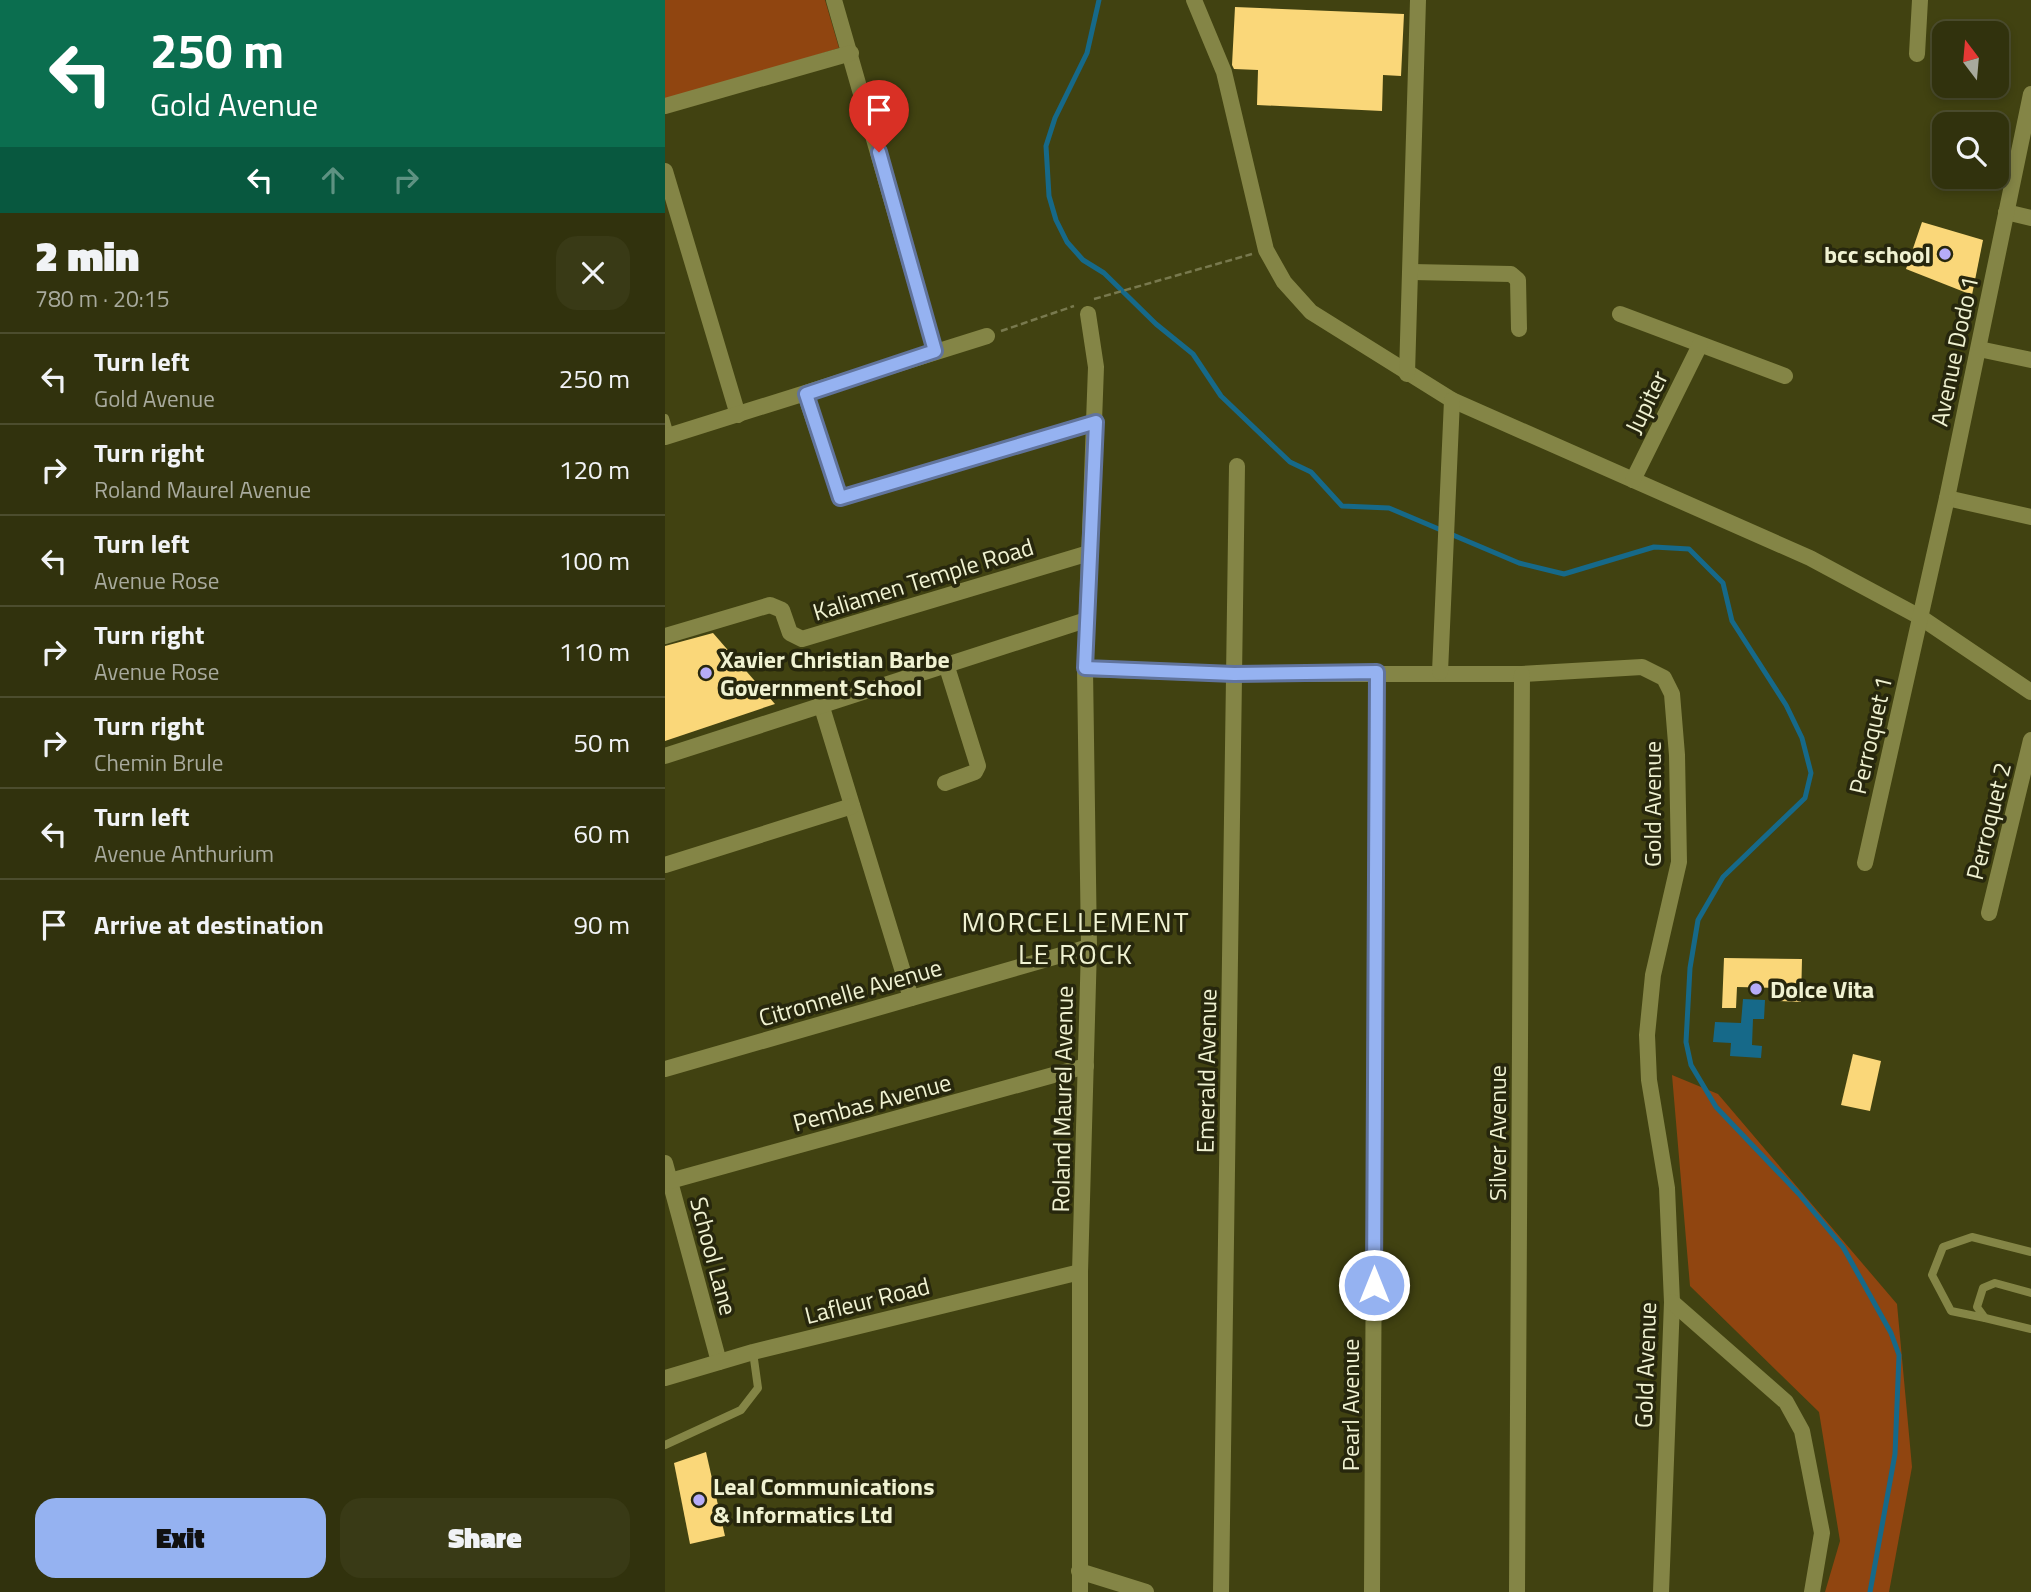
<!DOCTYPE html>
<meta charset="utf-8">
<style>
:root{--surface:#31320d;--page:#393a16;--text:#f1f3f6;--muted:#a8aa9d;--line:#4c4d2e;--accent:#95b2f1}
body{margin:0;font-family:"Titillium Web",sans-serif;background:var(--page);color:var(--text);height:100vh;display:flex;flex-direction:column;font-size:26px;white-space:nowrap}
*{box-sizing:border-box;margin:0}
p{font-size:23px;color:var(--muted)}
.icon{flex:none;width:38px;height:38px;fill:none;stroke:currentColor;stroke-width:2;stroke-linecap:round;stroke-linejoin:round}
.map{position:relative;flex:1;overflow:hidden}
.drawer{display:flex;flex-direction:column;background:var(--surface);width:665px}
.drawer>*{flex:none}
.hud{background:#0b6e4f;color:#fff;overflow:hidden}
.needle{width:46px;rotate:344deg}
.fabs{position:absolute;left:1267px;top:21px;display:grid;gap:14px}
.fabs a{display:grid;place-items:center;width:77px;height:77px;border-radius:14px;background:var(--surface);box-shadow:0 4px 10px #0003,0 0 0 2px var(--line);font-size:35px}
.pin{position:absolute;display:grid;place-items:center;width:60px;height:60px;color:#fff;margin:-72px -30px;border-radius:50% 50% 50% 0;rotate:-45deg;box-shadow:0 0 7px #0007}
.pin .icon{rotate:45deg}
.me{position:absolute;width:77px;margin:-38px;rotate:0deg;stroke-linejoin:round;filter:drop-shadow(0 0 5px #0008)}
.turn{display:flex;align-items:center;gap:24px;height:147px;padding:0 35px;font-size:32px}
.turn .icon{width:91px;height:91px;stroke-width:2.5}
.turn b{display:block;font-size:49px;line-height:60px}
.lanes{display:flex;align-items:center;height:66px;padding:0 35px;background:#0003;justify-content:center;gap:35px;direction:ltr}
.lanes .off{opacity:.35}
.round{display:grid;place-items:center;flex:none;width:74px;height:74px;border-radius:21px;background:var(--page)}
.headline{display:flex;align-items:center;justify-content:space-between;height:119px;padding:0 35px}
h1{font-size:42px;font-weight:800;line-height:52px}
.button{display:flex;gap:14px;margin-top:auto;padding:14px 35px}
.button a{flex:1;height:80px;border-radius:21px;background:var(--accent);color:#111;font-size:28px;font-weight:800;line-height:80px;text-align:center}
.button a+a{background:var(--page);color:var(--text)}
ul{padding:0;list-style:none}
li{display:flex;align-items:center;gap:21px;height:91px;padding:0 35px;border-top:2px solid var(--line)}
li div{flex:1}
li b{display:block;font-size:26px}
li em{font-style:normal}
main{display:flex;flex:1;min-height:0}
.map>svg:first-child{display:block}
.green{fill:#904510}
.water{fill:#166989}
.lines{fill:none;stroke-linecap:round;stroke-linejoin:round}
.stream{stroke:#166989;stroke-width:5}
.building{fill:#fad779}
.path{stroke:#78794e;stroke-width:2.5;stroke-dasharray:7 3.5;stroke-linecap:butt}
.service{stroke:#848546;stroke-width:8}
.minor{stroke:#848546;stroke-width:16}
.route-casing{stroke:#61749d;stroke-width:18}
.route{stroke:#95b2f1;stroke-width:12}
.poi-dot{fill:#b6acf8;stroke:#27270d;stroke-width:2.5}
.labels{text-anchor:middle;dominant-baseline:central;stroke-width:7;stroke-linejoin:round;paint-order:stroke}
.poi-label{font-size:24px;font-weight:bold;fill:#f0f2d2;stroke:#27270d;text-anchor:start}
.street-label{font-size:24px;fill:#f0f2d2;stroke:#27270d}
.quarter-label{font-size:28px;letter-spacing:2px;fill:#f0f2d2;stroke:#27270d}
</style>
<main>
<section class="drawer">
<div class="hud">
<div class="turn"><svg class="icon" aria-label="left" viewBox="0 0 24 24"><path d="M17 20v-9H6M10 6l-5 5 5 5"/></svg><div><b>250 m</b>Gold Avenue</div></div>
<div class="lanes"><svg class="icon" aria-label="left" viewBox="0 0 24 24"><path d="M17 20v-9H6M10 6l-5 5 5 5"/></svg><svg class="icon off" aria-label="ahead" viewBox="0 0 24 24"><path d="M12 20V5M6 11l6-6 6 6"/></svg><svg class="icon off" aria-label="right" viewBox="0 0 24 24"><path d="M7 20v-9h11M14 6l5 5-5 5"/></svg></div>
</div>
<div class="headline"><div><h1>2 min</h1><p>780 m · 20:15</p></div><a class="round"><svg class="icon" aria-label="close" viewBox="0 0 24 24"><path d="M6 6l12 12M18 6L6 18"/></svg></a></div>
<ul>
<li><svg class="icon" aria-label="left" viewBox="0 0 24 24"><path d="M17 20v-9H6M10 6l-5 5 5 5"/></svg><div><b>Turn left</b><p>Gold Avenue</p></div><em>250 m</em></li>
<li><svg class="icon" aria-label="right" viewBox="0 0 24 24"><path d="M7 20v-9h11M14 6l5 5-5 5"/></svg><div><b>Turn right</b><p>Roland Maurel Avenue</p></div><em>120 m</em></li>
<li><svg class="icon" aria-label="left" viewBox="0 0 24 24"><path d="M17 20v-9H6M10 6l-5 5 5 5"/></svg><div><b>Turn left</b><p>Avenue Rose</p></div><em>100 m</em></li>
<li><svg class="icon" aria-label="right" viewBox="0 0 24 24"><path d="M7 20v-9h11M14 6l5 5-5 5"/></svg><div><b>Turn right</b><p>Avenue Rose</p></div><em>110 m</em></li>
<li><svg class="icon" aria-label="right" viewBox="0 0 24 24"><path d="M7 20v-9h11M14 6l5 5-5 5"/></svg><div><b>Turn right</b><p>Chemin Brule</p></div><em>50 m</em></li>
<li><svg class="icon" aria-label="left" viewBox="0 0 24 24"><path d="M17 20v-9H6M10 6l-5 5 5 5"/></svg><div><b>Turn left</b><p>Avenue Anthurium</p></div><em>60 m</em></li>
<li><svg class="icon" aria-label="arrive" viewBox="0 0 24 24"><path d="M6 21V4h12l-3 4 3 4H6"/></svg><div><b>Arrive at destination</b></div><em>90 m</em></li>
</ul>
<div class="button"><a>Exit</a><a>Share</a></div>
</section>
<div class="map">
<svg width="1366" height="1592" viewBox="0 0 1366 1592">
<rect width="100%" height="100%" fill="#414211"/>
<!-- green -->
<g class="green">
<polygon points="0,0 160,0 174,48 0,102"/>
<polygon points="1007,1075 1053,1094 1232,1304 1247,1467 1224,1592 1160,1592 1175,1541 1154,1412 1025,1286"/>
</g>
<!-- water -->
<polygon class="water" points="1078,999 1100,1000 1099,1019 1088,1019 1087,1045 1097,1046 1096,1058 1065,1056 1066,1043 1048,1042 1050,1022 1076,1023"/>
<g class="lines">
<!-- stream -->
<polyline class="stream" points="434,0 422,53 390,118 381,146 384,196 391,220 402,242 418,260 439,273 491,324 528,354 556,396 625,462 646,472 677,506 724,508 854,563 899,574 989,547 1024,549 1058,583 1067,621 1121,705 1137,738 1146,773 1140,798 1058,877 1033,920 1025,968 1021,1042 1026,1065 1051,1107 1134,1194 1178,1247 1226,1333 1234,1355 1230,1454 1205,1592"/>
</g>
<!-- building -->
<g class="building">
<polygon points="570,7 739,14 736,76 718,75 717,111 592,105 593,70 569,69 567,65"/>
<polygon points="1257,222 1318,240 1307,295 1241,269"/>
<polygon points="48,633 110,704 0,741 0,646"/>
<polygon points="1059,958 1137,959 1136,1002 1114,1001 1115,988 1072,987 1071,1008 1057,1008"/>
<polygon points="1188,1054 1216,1061 1205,1111 1176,1105"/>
<polygon points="41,1452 60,1536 25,1544 9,1463"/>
</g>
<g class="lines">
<!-- path -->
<g class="path">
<polyline points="429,299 587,254"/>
<polyline points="336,331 409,306"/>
</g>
<!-- service -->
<g class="service">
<polyline points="0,418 5,435"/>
<polyline points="1366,1293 1330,1283 1318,1288 1312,1307 1320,1318 1366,1329"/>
<polyline points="1320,1318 1286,1311 1267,1275 1278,1247 1307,1237 1366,1252"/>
<polyline points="0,1445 76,1410 93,1388 88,1352"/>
</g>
<!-- minor -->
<g class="minor">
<polyline points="169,0 270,351"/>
<polyline points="529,0 559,72 601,250 619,282 646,312 787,400 1145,558 1255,617 1366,692"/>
<polyline points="1252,54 1255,0"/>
<polyline points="0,106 186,53"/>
<polyline points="0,171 73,415"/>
<polyline points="1341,212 1366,218"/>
<polyline points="747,272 846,274 853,280 854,329"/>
<polyline points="955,314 1120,376"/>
<polyline points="1314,349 1366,360"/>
<polyline points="742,374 753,0"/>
<polyline points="140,394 175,498 431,422"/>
<polyline points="0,437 322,336"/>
<polyline points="968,480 1035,345"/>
<polyline points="1282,498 1366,517"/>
<polyline points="0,636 105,605 117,610 125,633 137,639 424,553"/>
<polyline points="420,669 569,674 857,674 977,667 999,678 1007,694 1012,755 1014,862 988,975 982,1035 984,1080 1002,1188 1007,1302 996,1592"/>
<polyline points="775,672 787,400"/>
<polyline points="156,704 246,998"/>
<polyline points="0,756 421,620"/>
<polyline points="280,783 310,772 313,766 281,664"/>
<polyline points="1200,863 1282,498 1366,94"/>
<polyline points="0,865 187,806"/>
<polyline points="1324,913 1366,740"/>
<polyline points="0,1069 424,947"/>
<polyline points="0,1163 54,1362"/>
<polyline points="5,1181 421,1066"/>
<polyline points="1007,1302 1121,1402 1137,1431 1157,1533 1147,1592"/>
<polyline points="0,1378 88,1352 415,1272"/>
<polyline points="414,1571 481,1592"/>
<polyline points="415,1592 415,1272 424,947 420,669 431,367 423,314"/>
<polyline points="556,1592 572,466"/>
<polyline points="707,1592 712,672"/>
<polyline points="852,1592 857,674"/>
</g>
</g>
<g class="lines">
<!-- route casing -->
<g class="route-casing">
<polyline id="route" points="214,152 270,351 141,394 175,498 431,422 420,668 569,674 712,672 709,1285"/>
</g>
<!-- route -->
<use href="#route" class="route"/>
</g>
<!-- markers -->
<g class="poi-dot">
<circle cx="1280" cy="254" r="7"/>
<circle cx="41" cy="673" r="7"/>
<circle cx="1091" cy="989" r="7"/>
<circle cx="34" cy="1500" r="7"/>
</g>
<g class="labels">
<!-- poi labels -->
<g class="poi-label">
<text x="1266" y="254" text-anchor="end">bcc school</text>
<text x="55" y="659">Xavier Christian Barbe<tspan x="55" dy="28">Government School</tspan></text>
<text x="1105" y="989">Dolce Vita</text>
<text x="48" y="1486">Leal Communications<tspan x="48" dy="28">&amp; Informatics Ltd</tspan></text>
</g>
<!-- street labels -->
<g class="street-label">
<text transform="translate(1289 351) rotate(-78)">Avenue Dodo 1</text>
<text transform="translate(981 402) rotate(-64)">Jupiter</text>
<text transform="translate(258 579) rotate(-17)">Kaliamen Temple Road</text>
<text transform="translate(1205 735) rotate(-77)">Perroquet 1</text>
<text transform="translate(987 804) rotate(-90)">Gold Avenue</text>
<text transform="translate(1323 821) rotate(-76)">Perroquet 2</text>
<text transform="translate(185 992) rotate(-16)">Citronnelle Avenue</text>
<text transform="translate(541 1071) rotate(-89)">Emerald Avenue</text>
<text transform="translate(397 1099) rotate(-89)">Roland Maurel Avenue</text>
<text transform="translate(207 1102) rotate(-15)">Pembas Avenue</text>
<text transform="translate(832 1133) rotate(-90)">Silver Avenue</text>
<text transform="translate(49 1256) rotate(75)">School Lane</text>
<text transform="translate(202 1300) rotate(-14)">Lafleur Road</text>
<text transform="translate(980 1365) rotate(-88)">Gold Avenue</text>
<text transform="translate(685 1405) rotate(-90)">Pearl Avenue</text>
</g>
<!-- quarter labels -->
<g class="quarter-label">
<text x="411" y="921">MORCELLEMENT<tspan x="411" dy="32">LE ROCK</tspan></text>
</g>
</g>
</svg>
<div class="fabs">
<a><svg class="needle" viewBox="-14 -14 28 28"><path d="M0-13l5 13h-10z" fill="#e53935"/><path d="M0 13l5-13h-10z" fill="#a8aa9d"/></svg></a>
<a><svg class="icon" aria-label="search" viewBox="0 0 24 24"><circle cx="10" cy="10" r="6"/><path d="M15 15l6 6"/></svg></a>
</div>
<div class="pin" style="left:214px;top:152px;background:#d93025"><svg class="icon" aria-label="arrive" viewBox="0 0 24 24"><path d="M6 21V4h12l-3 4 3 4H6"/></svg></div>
<svg class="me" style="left:709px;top:1285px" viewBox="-20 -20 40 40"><circle r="17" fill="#95b2f1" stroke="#fff" stroke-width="3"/><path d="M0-11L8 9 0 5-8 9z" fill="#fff"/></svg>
</div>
</main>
